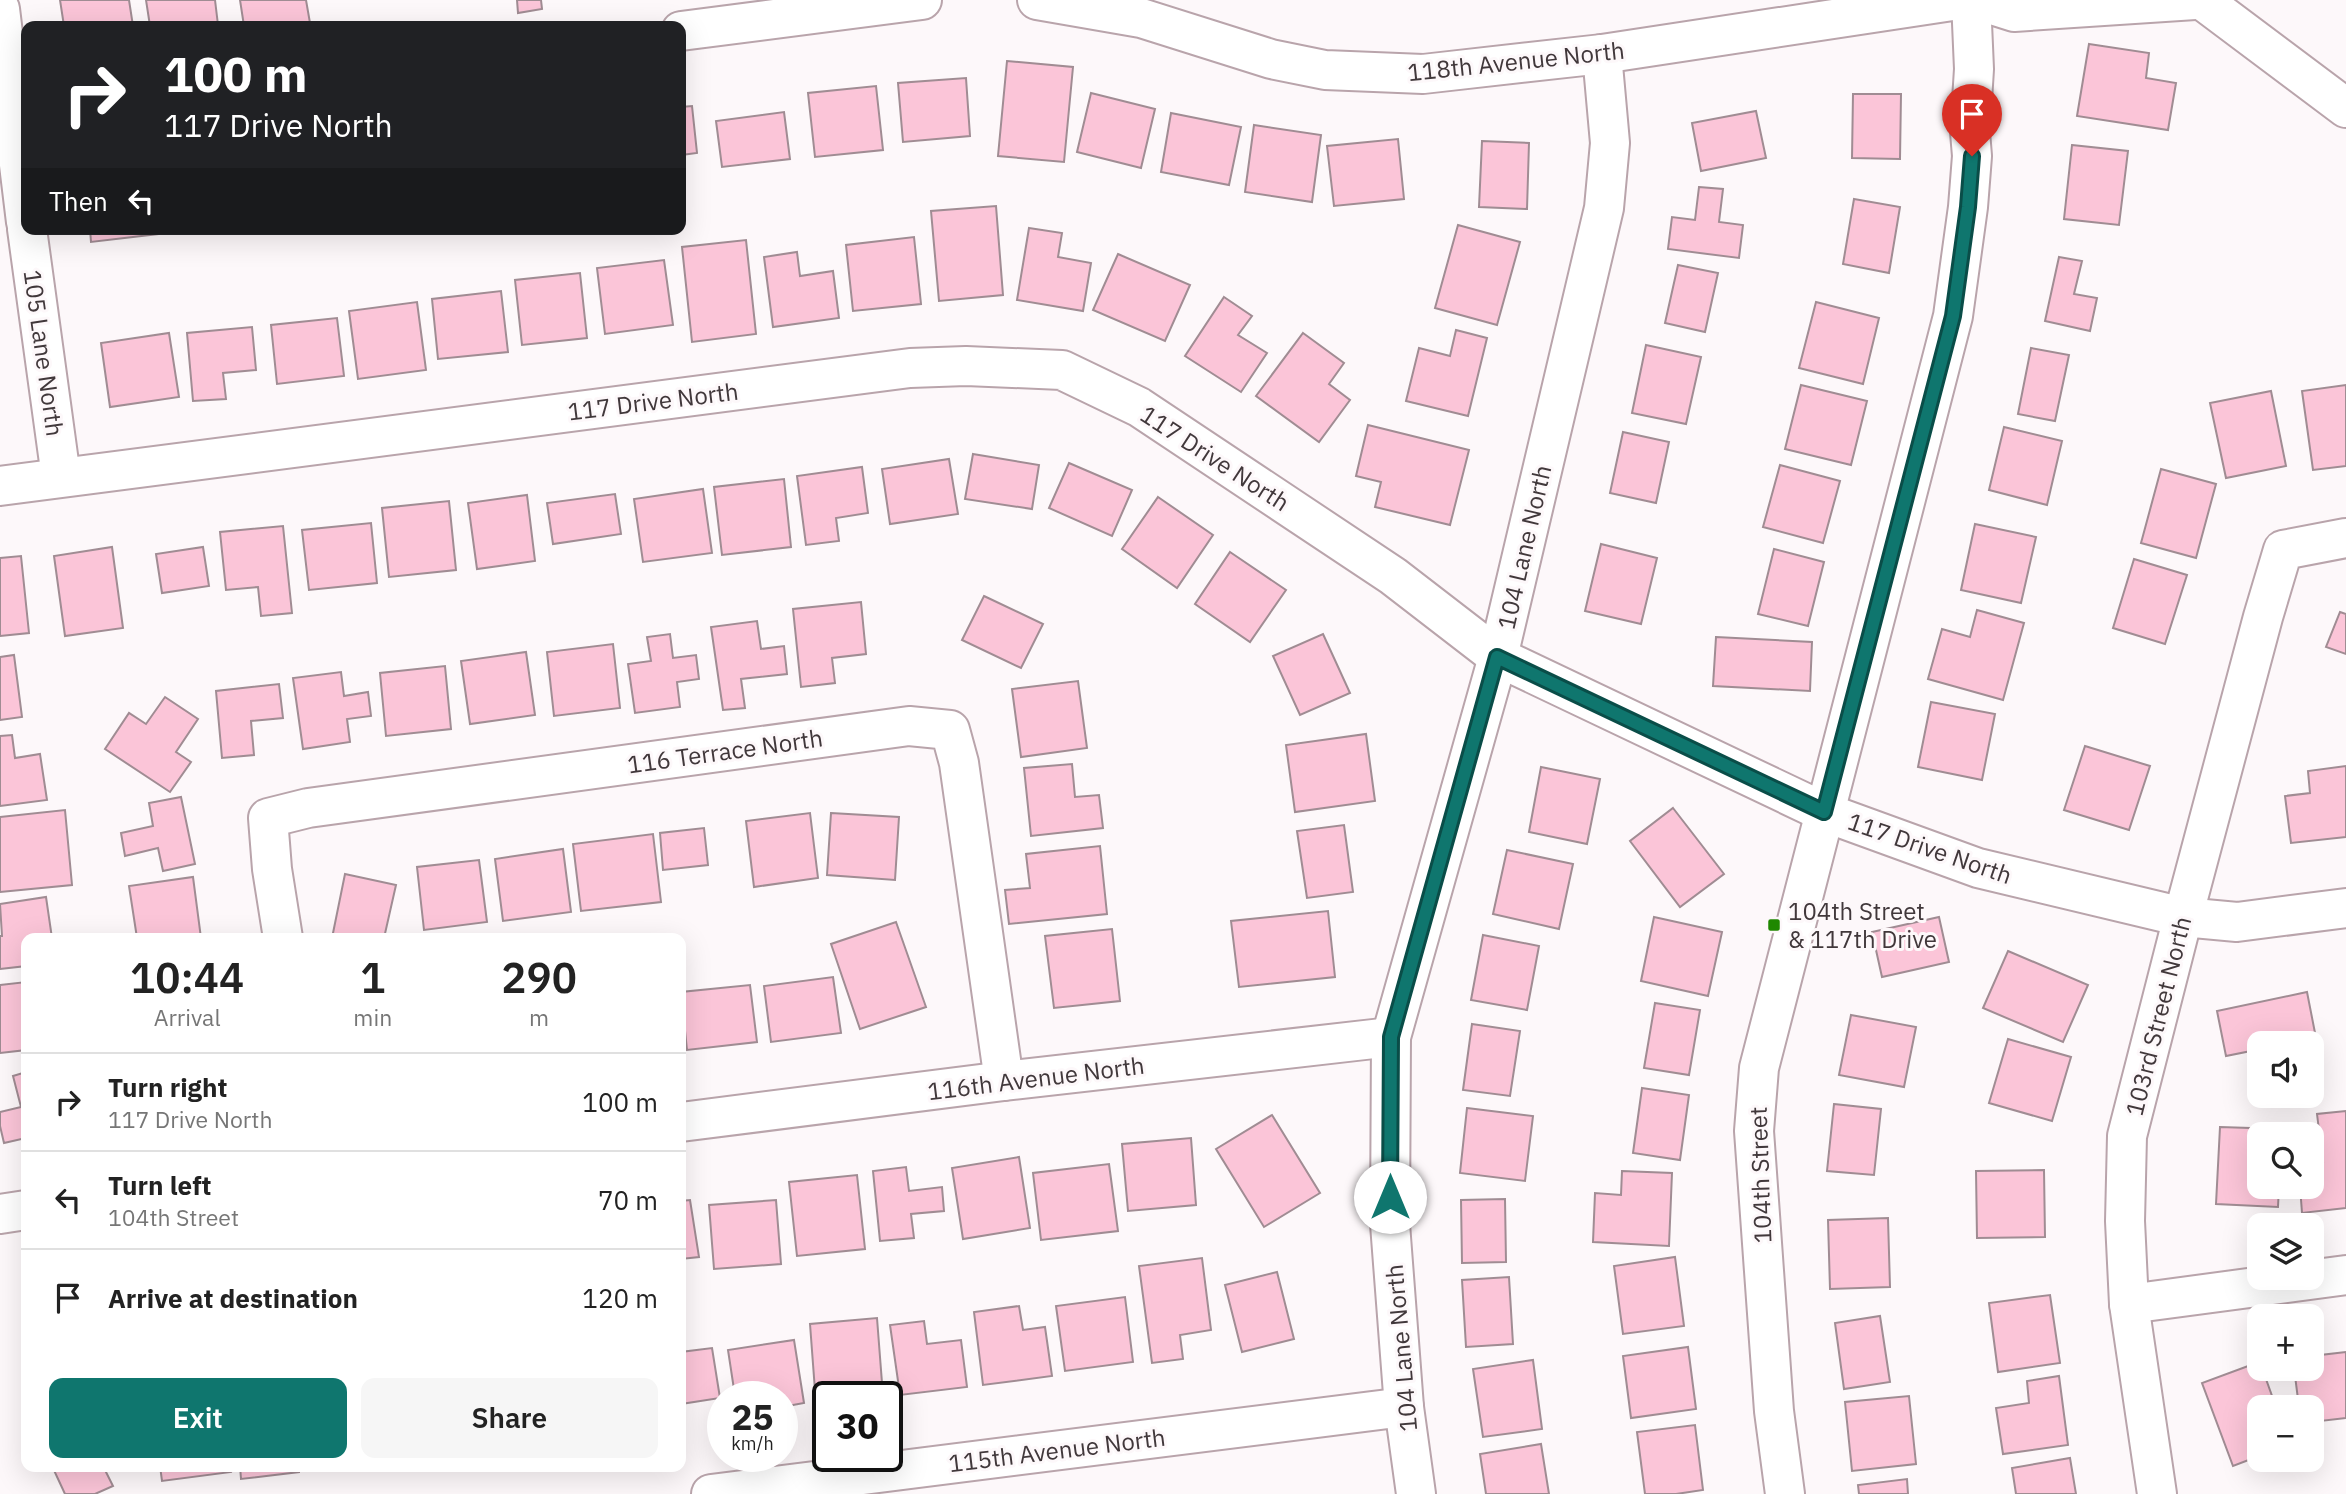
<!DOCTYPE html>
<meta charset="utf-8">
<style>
:root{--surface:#fff;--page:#f6f6f6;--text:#222;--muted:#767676;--line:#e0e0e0;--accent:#0f766e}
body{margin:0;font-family:"IBM Plex Sans",sans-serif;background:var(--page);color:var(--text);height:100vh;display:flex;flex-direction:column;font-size:26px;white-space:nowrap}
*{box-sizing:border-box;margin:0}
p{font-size:23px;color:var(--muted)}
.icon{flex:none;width:38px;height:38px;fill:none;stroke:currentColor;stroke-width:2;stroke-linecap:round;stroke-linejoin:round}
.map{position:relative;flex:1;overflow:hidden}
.side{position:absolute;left:21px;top:933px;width:665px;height:539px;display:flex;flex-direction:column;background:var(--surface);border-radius:14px;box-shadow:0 7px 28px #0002}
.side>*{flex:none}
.banner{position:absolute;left:21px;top:21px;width:665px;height:214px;border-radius:14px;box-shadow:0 7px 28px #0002;background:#202124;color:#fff;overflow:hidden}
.fabs{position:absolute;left:2247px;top:1031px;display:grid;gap:14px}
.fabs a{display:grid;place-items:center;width:77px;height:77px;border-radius:14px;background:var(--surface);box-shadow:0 7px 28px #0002;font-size:35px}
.speed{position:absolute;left:707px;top:1381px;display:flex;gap:14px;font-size:35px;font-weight:700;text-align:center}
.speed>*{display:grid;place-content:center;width:91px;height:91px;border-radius:50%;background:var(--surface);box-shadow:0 7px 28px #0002;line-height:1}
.speed small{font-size:18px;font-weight:400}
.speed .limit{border:4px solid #111;border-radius:10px;background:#fff;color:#111}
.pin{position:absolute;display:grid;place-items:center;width:60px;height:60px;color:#fff;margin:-72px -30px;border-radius:50% 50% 50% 0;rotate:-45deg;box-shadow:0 0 7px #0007}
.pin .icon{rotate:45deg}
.me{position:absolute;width:77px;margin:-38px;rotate:0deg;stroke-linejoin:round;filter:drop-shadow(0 0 5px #0008)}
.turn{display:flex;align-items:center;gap:24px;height:147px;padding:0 28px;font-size:32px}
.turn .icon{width:91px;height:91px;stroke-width:2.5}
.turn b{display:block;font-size:49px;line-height:60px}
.then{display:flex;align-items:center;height:66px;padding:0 28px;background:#0003;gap:14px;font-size:26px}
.eta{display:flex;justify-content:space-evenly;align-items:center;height:119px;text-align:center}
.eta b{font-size:42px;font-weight:600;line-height:49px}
.action{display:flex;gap:14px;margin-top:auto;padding:14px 28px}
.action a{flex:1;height:80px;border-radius:14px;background:var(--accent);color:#fff;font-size:28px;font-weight:600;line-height:80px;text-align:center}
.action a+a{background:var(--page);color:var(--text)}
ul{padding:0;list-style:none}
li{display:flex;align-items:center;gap:21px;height:98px;padding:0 28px;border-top:2px solid var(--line)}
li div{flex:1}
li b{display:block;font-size:26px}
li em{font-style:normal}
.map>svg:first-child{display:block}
.building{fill:#fbc5d8;stroke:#a08c93;stroke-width:2}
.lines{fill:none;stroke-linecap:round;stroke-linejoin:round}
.street-casing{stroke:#b9a4ab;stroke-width:42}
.street{stroke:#fff;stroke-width:38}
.route-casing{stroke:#0a4d48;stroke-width:18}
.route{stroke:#0f766e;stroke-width:12}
.poi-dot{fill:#1f8800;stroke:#fdf8fa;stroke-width:2.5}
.labels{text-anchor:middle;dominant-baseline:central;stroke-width:6;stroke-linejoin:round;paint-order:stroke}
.street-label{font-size:24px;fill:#41383b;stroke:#fdf8fa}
.poi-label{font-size:24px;fill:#41383b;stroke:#fdf8fa;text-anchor:start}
</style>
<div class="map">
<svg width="2346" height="1494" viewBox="0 0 2346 1494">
<rect width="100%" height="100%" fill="#fdf8fa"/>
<!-- building -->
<g class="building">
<polygon points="60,0 129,0 133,26 64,26"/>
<polygon points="146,0 215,0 218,25 150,26"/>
<polygon points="240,0 306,0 310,23 288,26 244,26"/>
<polygon points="517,0 541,0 542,9 518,13"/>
<polygon points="2089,44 2149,53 2146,78 2176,83 2168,130 2077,116"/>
<polygon points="1007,61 1073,67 1064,162 998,156"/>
<polygon points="966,78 970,136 903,142 898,83"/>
<polygon points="876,86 883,150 815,157 808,93"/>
<polygon points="1091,93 1155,109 1141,168 1077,152"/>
<polygon points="1853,94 1901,94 1900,159 1852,158"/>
<polygon points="692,106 697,153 681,155 681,107"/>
<polygon points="1756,111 1766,158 1701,171 1692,123"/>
<polygon points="784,112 790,159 722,167 716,121"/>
<polygon points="1171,113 1241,127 1229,185 1161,172"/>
<polygon points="1254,125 1321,135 1312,202 1245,192"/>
<polygon points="1398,139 1404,199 1334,206 1327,146"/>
<polygon points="1482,141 1529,143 1527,209 1479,207"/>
<polygon points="2072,145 2128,151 2119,225 2064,219"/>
<polygon points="1699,187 1723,189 1719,222 1743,225 1739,258 1668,249 1672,217 1695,220"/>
<polygon points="1854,199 1900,207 1889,273 1843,264"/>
<polygon points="996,206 1003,295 939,301 931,211"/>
<polygon points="1458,225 1520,242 1497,325 1435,308"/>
<polygon points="1029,228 1062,233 1058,257 1091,263 1083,311 1017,300"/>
<polygon points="90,229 158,229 158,234 91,242"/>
<polygon points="914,237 921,304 853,311 846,245"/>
<polygon points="746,240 756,334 692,342 682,247"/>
<polygon points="797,252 800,276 833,271 839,318 773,327 764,257"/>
<polygon points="1118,254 1190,285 1165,341 1093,310"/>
<polygon points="2059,257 2082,261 2074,294 2097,298 2090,331 2045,321"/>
<polygon points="664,260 673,325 605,334 597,268"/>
<polygon points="1678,265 1718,273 1705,332 1665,323"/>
<polygon points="580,273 587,338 522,345 515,280"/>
<polygon points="501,291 508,352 438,359 432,299"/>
<polygon points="1224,297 1252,316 1238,335 1267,353 1241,392 1185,356"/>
<polygon points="417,302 426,370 358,379 349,311"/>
<polygon points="1816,302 1879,318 1863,384 1799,368"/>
<polygon points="337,318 344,376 277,384 271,325"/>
<polygon points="252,327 256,370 223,373 226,399 193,401 187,333"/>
<polygon points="1456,330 1487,338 1468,416 1406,401 1419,348 1450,356"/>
<polygon points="169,333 179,397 110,407 101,343"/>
<polygon points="1303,333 1344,363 1329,384 1350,400 1319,442 1256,396"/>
<polygon points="1646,345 1701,357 1686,424 1632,413"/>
<polygon points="2031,348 2069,355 2055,421 2018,414"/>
<polygon points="1801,385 1867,401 1851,465 1785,449"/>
<polygon points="2346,385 2346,466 2313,470 2302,391"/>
<polygon points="2271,391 2286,466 2226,478 2210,403"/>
<polygon points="1368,425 1469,450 1450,525 1375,507 1381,482 1356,476"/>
<polygon points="2004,427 2062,441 2047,505 1989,490"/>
<polygon points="1623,432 1669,442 1656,503 1610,493"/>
<polygon points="973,454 1039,465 1032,509 965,499"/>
<polygon points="949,459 958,514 890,524 882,469"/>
<polygon points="1069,463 1132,490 1112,536 1049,508"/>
<polygon points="1780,465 1840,481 1823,543 1763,527"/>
<polygon points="862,467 868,513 836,518 839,541 806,545 797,476"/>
<polygon points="2161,469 2216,484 2196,558 2141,543"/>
<polygon points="784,479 791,547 722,555 714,487"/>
<polygon points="703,489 712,553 643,562 634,499"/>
<polygon points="615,494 621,534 553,544 547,503"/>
<polygon points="527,495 535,561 477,569 468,503"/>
<polygon points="1158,497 1213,535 1177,588 1122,549"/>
<polygon points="449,501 456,570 389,577 382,508"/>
<polygon points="371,523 377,583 309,590 302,530"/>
<polygon points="1975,524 2036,537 2021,603 1961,590"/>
<polygon points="283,526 292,613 261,616 258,587 226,590 220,532"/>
<polygon points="1601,544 1657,558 1641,624 1585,611"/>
<polygon points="112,547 123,628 65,636 54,556"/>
<polygon points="203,547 209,586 162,593 156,554"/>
<polygon points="1774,549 1824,562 1808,626 1758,614"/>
<polygon points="1230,552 1286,590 1250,642 1195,604"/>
<polygon points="21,556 29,633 0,636 0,558"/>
<polygon points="2134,559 2187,575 2165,644 2113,628"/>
<polygon points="984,596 1043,624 1021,668 962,640"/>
<polygon points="861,602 866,654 832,658 835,683 801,687 793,609"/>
<polygon points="1977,610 2024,623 2003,700 1928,679 1942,629 1970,637"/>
<polygon points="2340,612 2346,614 2346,654 2326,647"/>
<polygon points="757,621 761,649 784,646 787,674 741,679 745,708 723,710 711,627"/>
<polygon points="670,634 673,658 696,655 699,679 677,682 680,707 635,713 628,664 651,661 647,637"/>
<polygon points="1323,634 1350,693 1300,715 1273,656"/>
<polygon points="1716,637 1812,642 1810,691 1713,686"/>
<polygon points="613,644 620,708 554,716 547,652"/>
<polygon points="526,652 535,715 470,724 461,661"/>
<polygon points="14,655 22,717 0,720 0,657"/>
<polygon points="445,666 451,729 386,736 380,673"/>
<polygon points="341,672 344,696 368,692 371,716 347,719 350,742 303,749 293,678"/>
<polygon points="1078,681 1087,748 1021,757 1012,689"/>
<polygon points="279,684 283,718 251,721 254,755 222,758 216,691"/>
<polygon points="165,697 198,719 176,752 191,762 170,792 105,749 129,713 146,724"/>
<polygon points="1931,702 1995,714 1982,780 1918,767"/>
<polygon points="1366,734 1375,801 1295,812 1286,745"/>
<polygon points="12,735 15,758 40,754 47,800 0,806 0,736"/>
<polygon points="2085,746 2150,766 2129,830 2064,810"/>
<polygon points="1072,764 1075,797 1099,795 1103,828 1031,836 1024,768"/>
<polygon points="2346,766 2346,837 2291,843 2285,796 2310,793 2308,771"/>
<polygon points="1541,767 1600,779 1587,844 1529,832"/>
<polygon points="181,797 195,864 163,871 158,848 125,856 121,833 153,826 149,803"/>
<polygon points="1673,808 1724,874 1680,907 1630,841"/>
<polygon points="65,810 72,885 0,892 0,817"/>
<polygon points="810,813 818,878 754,887 746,821"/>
<polygon points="831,813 899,817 895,880 827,875"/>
<polygon points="1344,825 1353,892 1307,898 1297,831"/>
<polygon points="704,828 708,865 663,870 660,833"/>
<polygon points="653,834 661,902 581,911 573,844"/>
<polygon points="1100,846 1107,914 1009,924 1005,890 1030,888 1026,854"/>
<polygon points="563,849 571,912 503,921 495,859"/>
<polygon points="1507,850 1573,864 1559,929 1493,914"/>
<polygon points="479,860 487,922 424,930 417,867"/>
<polygon points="345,874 396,885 384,938 332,938"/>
<polygon points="193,877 201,938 137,938 129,886"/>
<polygon points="46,897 52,938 26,938 26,966 0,969 0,936 2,936 0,904"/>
<polygon points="1328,911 1335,977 1239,987 1231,921"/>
<polygon points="1654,917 1722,932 1708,996 1641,981"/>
<polygon points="1939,917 1949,962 1882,977 1872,932"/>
<polygon points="896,922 926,1007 860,1029 831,944"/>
<polygon points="1112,929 1120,1001 1054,1008 1045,936"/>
<polygon points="1483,935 1539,946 1527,1010 1471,1000"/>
<polygon points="2008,951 2088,985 2063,1042 1983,1008"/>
<polygon points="833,977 841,1033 771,1042 764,986"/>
<polygon points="26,982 26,1050 0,1053 0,985"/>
<polygon points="750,985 757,1042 687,1050 681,992"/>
<polygon points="2307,992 2316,1038 2290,1043 2259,1043 2259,1065 2256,1050 2226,1056 2217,1011"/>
<polygon points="1655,1003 1700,1010 1689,1075 1644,1068"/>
<polygon points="1851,1015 1916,1027 1904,1087 1839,1075"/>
<polygon points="1472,1024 1520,1031 1510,1096 1463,1090"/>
<polygon points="2008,1039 2071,1057 2052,1121 1989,1103"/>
<polygon points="26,1072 26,1138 4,1143 0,1126 0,1112 21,1107 13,1076"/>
<polygon points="1642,1088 1689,1095 1680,1160 1633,1153"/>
<polygon points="1834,1104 1881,1109 1874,1175 1827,1171"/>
<polygon points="1467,1108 1533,1116 1525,1181 1460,1173"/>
<polygon points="2346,1111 2346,1208 2302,1213 2300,1186 2312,1186 2312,1163 2323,1162 2317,1114"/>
<polygon points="1272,1115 1320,1193 1264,1227 1216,1149"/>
<polygon points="2220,1127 2250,1128 2249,1154 2259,1154 2259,1186 2279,1186 2278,1207 2216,1204"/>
<polygon points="1191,1138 1196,1205 1128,1211 1122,1144"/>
<polygon points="1019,1157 1030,1228 963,1239 952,1168"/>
<polygon points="1109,1164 1118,1231 1041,1240 1033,1173"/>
<polygon points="906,1167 909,1191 942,1187 944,1211 911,1214 914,1238 880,1241 873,1171"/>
<polygon points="2044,1170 2045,1237 1977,1238 1976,1171"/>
<polygon points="1622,1171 1672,1173 1669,1246 1593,1242 1595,1193 1621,1195"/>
<polygon points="857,1175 865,1249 797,1256 789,1182"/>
<polygon points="1505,1199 1506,1262 1462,1263 1461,1200"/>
<polygon points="690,1200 699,1257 681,1259 681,1201"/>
<polygon points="776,1200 781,1264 714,1269 709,1205"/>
<polygon points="1888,1218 1890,1287 1830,1289 1828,1220"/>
<polygon points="1675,1257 1684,1326 1623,1334 1614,1266"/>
<polygon points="1202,1258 1211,1330 1180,1335 1183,1359 1152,1363 1139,1266"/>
<polygon points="1277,1272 1294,1339 1242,1352 1225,1285"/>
<polygon points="1509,1277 1513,1344 1466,1347 1462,1280"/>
<polygon points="2050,1295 2060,1363 1998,1372 1989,1303"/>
<polygon points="1125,1297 1133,1362 1065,1371 1056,1306"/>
<polygon points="1019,1306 1023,1330 1045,1327 1052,1376 983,1385 974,1312"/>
<polygon points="1880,1316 1890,1382 1844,1389 1835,1323"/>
<polygon points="877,1318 883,1396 828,1396 828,1403 816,1404 810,1324"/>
<polygon points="924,1321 927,1344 961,1340 967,1387 900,1395 890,1325"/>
<polygon points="794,1340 804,1403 782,1407 782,1396 735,1396 728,1350"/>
<polygon points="1688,1347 1696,1409 1631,1418 1623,1356"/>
<polygon points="712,1348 720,1398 681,1404 681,1352"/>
<polygon points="2346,1352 2346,1418 2312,1422 2312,1407 2299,1407 2294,1368 2312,1368 2312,1356"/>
<polygon points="1533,1360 1542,1429 1483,1437 1473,1369"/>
<polygon points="2259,1362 2259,1368 2262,1368 2276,1407 2259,1407 2259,1456 2233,1466 2202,1383"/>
<polygon points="2059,1376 2068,1445 2003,1454 1996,1408 2029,1403 2027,1381"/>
<polygon points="1909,1396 1916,1464 1852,1471 1845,1402"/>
<polygon points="1695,1425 1703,1490 1676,1494 1645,1494 1637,1432"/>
<polygon points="1541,1444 1549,1494 1486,1494 1480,1454"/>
<polygon points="2070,1458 2076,1494 2016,1494 2012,1468"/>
<polygon points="52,1466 103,1466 113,1486 95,1494 65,1494"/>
<polygon points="160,1466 230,1466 231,1472 162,1481"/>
<polygon points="240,1466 299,1466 299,1472 241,1479"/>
<polygon points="1907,1479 1908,1494 1859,1494 1858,1485"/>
</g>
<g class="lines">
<!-- street casing -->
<g class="street-casing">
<g id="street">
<polyline points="1037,0 1141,18 1271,59 1325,70 1423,74 1602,54 1959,0"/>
<polyline points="1976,0 2014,12 2195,0"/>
<polyline points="2202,0 2346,108"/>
<polyline points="0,9 26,222"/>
<polyline points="681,31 922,0"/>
<polyline points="27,229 61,477"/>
<polyline points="0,486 910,368 966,366 1062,370 1139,407 1393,576 1498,657 1824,812 1978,868 2183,917 2237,922 2346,908"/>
<polyline points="283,938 272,869 268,818 308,808 909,726 950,730 959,763 1004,1081"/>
<polyline points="681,1122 1004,1081 1391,1037"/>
<polyline points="0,1214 26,1210"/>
<polyline points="2129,1304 2346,1275"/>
<polyline points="711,1494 1404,1407"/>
<polyline points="1416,1494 1404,1407 1390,1224 1391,1037 1498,657 1604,208 1610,143 1602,54"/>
<polyline points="1785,1494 1774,1411 1754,1131 1759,1068 1953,316 1968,207 1972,156 1970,132 1974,69 1971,0"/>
<polyline points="2157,1494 2129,1304 2125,1221 2127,1136 2183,917 2263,617 2283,550 2346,538"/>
</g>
</g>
<!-- street -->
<use href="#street" class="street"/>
</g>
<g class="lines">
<!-- route casing -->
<g class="route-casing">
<polyline id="route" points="1390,1197 1391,1037 1497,657 1824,812 1953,316 1968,207 1972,156"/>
</g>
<!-- route -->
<use href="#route" class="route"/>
</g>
<!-- markers -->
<rect class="poi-dot" x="1767" y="918" width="14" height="14" rx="3.5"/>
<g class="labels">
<!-- street labels -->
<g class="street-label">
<text transform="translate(1516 61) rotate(-6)">118th Avenue North</text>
<text transform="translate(44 353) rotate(82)">105 Lane North</text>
<text transform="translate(653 401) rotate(-7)">117 Drive North</text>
<text transform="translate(1215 458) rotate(33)">117 Drive North</text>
<text transform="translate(1524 547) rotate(-77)">104 Lane North</text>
<text transform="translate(725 751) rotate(-8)">116 Terrace North</text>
<text transform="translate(1930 848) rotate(19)">117 Drive North</text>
<text transform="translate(2158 1016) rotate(-76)">103rd Street North</text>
<text transform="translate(1036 1078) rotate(-7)">116th Avenue North</text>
<text transform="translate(1760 1175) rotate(-92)">104th Street</text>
<text transform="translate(1401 1348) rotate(-95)">104 Lane North</text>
<text transform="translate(1057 1450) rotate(-7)">115th Avenue North</text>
</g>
<!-- poi labels -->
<g class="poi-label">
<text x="1788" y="911">104th Street<tspan x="1788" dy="28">&amp; 117th Drive</tspan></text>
</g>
</g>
</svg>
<div class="fabs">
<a><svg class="icon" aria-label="sound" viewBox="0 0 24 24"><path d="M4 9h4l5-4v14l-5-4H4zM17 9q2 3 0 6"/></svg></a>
<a><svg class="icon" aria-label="search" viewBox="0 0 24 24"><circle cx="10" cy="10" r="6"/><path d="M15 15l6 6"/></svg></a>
<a><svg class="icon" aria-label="layers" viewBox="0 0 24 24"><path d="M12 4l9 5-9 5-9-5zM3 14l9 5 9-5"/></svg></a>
<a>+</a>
<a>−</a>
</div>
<div class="speed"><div>25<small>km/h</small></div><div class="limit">30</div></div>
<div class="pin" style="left:1972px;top:156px;background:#d93025"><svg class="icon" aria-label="arrive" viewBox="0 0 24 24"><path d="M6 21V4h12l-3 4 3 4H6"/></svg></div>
<svg class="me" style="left:1390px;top:1197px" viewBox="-20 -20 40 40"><circle r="19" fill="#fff"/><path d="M0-13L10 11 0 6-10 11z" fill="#0f766e"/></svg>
<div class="banner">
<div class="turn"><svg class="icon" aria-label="right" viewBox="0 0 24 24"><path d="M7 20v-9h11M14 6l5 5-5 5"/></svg><div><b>100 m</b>117 Drive North</div></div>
<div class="then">Then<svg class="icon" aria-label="left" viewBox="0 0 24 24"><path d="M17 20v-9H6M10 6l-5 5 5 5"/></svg></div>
</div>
<section class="side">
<div class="eta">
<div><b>10:44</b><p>Arrival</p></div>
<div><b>1</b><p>min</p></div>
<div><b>290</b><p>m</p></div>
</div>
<ul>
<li><svg class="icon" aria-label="right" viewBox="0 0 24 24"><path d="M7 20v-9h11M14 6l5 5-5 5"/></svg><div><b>Turn right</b><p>117 Drive North</p></div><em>100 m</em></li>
<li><svg class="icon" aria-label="left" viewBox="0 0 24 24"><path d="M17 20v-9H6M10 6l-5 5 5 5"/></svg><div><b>Turn left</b><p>104th Street</p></div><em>70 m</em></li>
<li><svg class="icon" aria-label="arrive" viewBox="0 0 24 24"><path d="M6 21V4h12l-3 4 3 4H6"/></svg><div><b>Arrive at destination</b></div><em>120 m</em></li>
</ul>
<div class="action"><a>Exit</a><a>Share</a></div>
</section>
</div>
